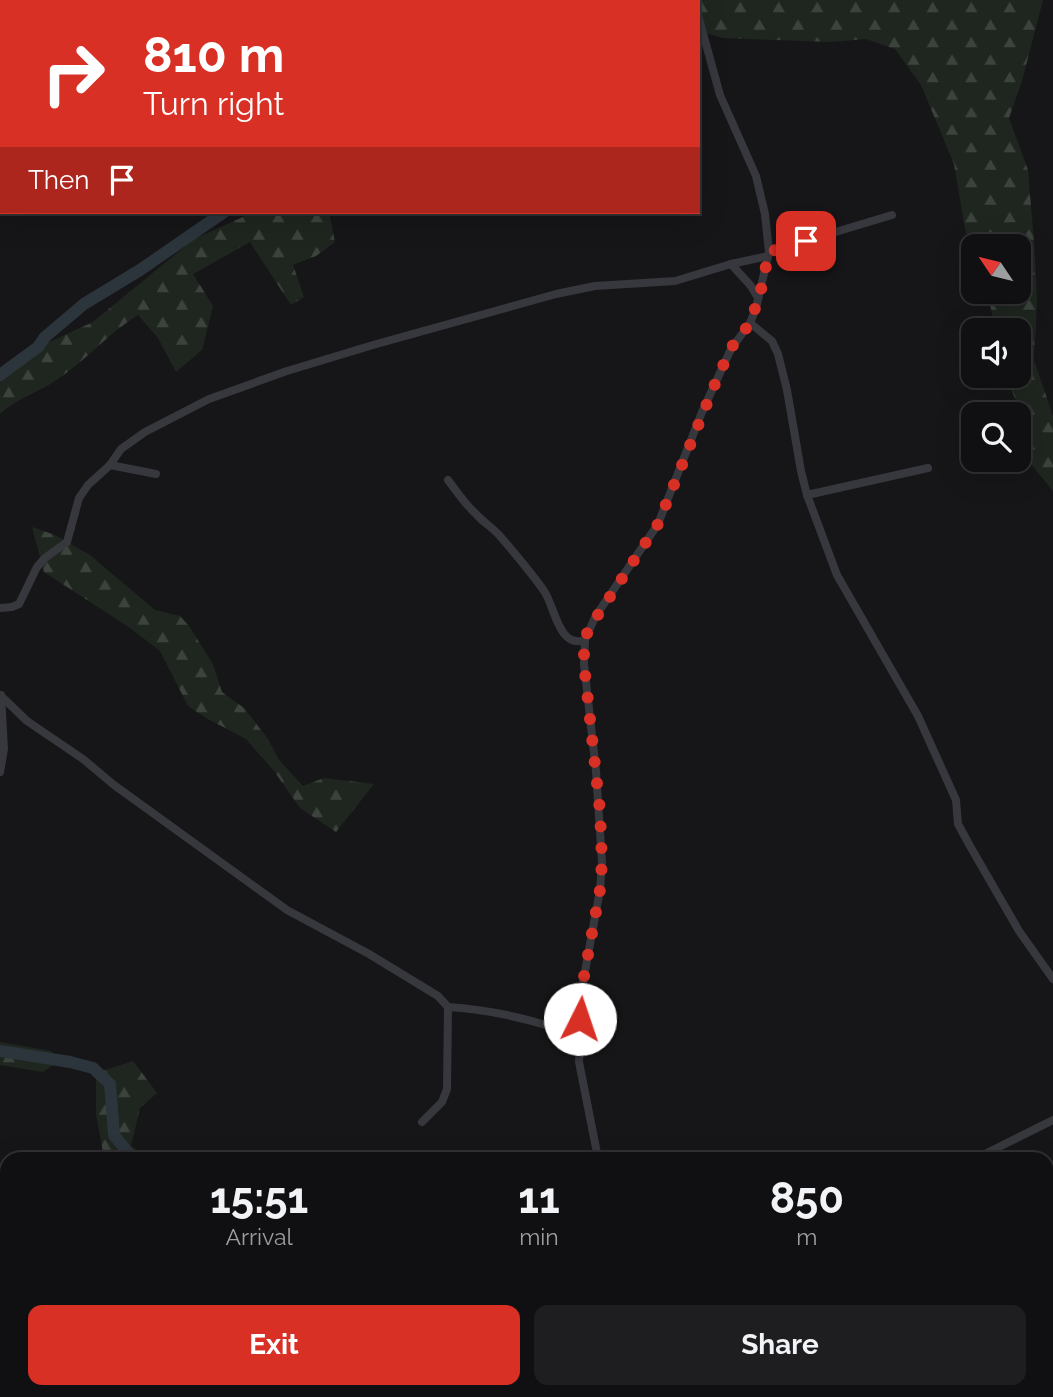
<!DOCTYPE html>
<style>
:root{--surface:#101012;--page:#1e1e20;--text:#f1f3f6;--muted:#9c9d9f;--line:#303032;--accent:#d93025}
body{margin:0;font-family:Raleway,sans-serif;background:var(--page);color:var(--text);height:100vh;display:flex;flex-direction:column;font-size:26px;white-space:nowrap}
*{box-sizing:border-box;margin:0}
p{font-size:23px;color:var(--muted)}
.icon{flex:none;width:38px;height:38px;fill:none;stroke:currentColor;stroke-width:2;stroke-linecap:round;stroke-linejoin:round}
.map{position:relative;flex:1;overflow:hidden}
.details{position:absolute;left:0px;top:1152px;width:1054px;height:247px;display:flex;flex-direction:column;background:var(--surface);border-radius:21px 21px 0 0;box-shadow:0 7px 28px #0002,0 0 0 2px var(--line)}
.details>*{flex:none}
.hud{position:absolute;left:0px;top:0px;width:700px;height:214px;box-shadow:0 7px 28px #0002,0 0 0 2px var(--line);background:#d93025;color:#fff;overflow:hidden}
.needle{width:46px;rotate:305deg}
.tools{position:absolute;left:961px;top:234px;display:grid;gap:14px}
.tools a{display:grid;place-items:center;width:70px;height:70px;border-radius:14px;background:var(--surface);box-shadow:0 7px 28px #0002,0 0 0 2px var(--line);font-size:35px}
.pin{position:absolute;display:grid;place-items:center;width:60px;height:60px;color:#fff;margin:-30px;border-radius:14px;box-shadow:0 4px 10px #0006}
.me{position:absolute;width:77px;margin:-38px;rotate:4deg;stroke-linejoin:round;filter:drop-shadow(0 0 5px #0008)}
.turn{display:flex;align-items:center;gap:24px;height:147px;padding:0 28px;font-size:32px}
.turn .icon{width:91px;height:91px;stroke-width:2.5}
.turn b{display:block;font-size:49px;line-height:60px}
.then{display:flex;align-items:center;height:66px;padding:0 28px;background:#0003;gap:14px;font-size:26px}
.eta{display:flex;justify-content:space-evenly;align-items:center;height:119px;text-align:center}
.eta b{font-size:42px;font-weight:700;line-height:49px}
.cta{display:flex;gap:14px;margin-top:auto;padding:14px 28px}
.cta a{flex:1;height:80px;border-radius:14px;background:var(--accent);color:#fff;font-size:28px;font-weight:700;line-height:80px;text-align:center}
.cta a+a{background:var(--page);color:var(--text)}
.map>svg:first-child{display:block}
.forest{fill:url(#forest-firs)}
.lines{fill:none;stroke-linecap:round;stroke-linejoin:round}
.river{stroke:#2c353c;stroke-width:12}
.minor{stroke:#37383d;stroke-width:8}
.route{stroke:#d93025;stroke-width:12;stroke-dasharray:0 21.6}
</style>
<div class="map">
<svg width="1053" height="1397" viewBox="0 0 1053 1397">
<defs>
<pattern id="forest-firs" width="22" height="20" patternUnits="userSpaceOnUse" patternTransform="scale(1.75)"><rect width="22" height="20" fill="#1e261f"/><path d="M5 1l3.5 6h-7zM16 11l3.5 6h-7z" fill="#3c433d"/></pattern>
</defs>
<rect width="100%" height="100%" fill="#161618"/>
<!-- forest -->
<g class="forest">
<polygon points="609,0 1043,0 1022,81 1009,118 1028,170 1035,254 1037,303 1034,360 1053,416 1053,491 1031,464 1024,421 1006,376 1018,376 1018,331 996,331 987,292 1018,292 1018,247 973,247 973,250 965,229 954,164 921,85 895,49 866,39 831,42 723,38 698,31 698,2 603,2"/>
<path d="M254,212H329L335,242L316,256L293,265L304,297L291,305L250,242L193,274L213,306L202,350L176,372L158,338L138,315C107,334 84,363 52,383C36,393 14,400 0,414V373L6,371L38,347L93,322L194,239Z"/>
<polygon points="32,527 55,535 90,555 155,610 180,616 189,626 213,664 222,692 244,708 268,739 279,760 303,786 324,778 374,784 336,832 300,808 274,771 246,739 206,718 188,706 160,651 130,628 44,572"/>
<polygon points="0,1042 51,1051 59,1061 43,1072 0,1065"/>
<polygon points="133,1061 157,1093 140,1108 131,1146 150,1158 104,1158 96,1114 96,1073"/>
<polygon points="929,1391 993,1391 989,1397 921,1397"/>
</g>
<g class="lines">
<!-- river -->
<g class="river">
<polyline points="667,2 671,0"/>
<polyline points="0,375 38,347 45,337 84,304 140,270 224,212"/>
<polyline points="0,1051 70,1062 93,1068 110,1084 114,1135 132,1158"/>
<polyline points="333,1391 334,1397"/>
</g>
<!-- minor -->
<g class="minor">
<polyline points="696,0 696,2"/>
<polyline points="67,2 70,0"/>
<polyline points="0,48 2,47"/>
<polyline points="769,252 892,215"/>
<polyline points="731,264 751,286 758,298"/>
<polyline points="750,323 772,341 778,354 787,390 801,471 807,495 837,575 918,716 956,800 958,824 970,846 1019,931 1053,979"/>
<polyline points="110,465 156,474"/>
<path d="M448,480C457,492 465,504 476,514C483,522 493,528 500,536C515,554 531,572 544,591C555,606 558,649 585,640"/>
<polyline points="807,495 928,468"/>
<polyline points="0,608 12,607 19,604 37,567 45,558 67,542 79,498 88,485 110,465 121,449 145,432 209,399 287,371 373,345 556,294 595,286 675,281 731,264 768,256"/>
<path d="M0,695L27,721L83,759L114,785L287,910L369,954L438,996L448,1007C494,1010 536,1020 579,1036"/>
<polyline points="0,772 4,749 1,695"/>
<polyline points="422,1122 442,1102 447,1089 448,1007"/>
<polyline points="598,1158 579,1062 583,982 600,890 602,862 596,771 584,664 585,640 595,617 658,524 702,412 731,349 750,323 756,308 769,252 765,214 756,176 720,95 698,15"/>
<polyline points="977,1158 1053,1120"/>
<polyline points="636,1391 638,1397"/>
<polyline points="767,1397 772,1391"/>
</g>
</g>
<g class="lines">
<!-- route -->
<polyline class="route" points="580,1019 583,982 600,890 602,862 600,811 584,664 584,644 588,630 658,524 717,379 731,348 750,323 760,294 769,252 806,241"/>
</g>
</svg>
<div class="tools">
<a><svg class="needle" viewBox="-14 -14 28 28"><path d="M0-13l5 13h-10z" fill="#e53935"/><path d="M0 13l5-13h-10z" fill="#9c9d9f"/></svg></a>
<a><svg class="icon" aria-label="sound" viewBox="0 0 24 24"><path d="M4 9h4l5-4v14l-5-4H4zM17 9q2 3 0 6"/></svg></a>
<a><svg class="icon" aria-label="search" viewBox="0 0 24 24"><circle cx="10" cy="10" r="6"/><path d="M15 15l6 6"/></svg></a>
</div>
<div class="pin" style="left:806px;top:241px;background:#d93025"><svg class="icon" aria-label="arrive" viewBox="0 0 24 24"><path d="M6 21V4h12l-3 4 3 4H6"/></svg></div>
<svg class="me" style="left:580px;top:1019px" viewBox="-20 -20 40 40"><circle r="19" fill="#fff"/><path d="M0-13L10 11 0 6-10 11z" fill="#d93025"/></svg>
<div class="hud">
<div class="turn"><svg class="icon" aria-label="right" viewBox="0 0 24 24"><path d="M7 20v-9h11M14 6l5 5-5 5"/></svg><div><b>810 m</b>Turn right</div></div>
<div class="then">Then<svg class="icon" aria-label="arrive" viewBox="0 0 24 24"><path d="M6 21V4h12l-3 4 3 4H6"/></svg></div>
</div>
<section class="details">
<div class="eta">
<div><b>15:51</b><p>Arrival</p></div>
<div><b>11</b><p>min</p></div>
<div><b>850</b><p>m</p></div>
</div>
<div class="cta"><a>Exit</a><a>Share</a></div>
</section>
</div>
